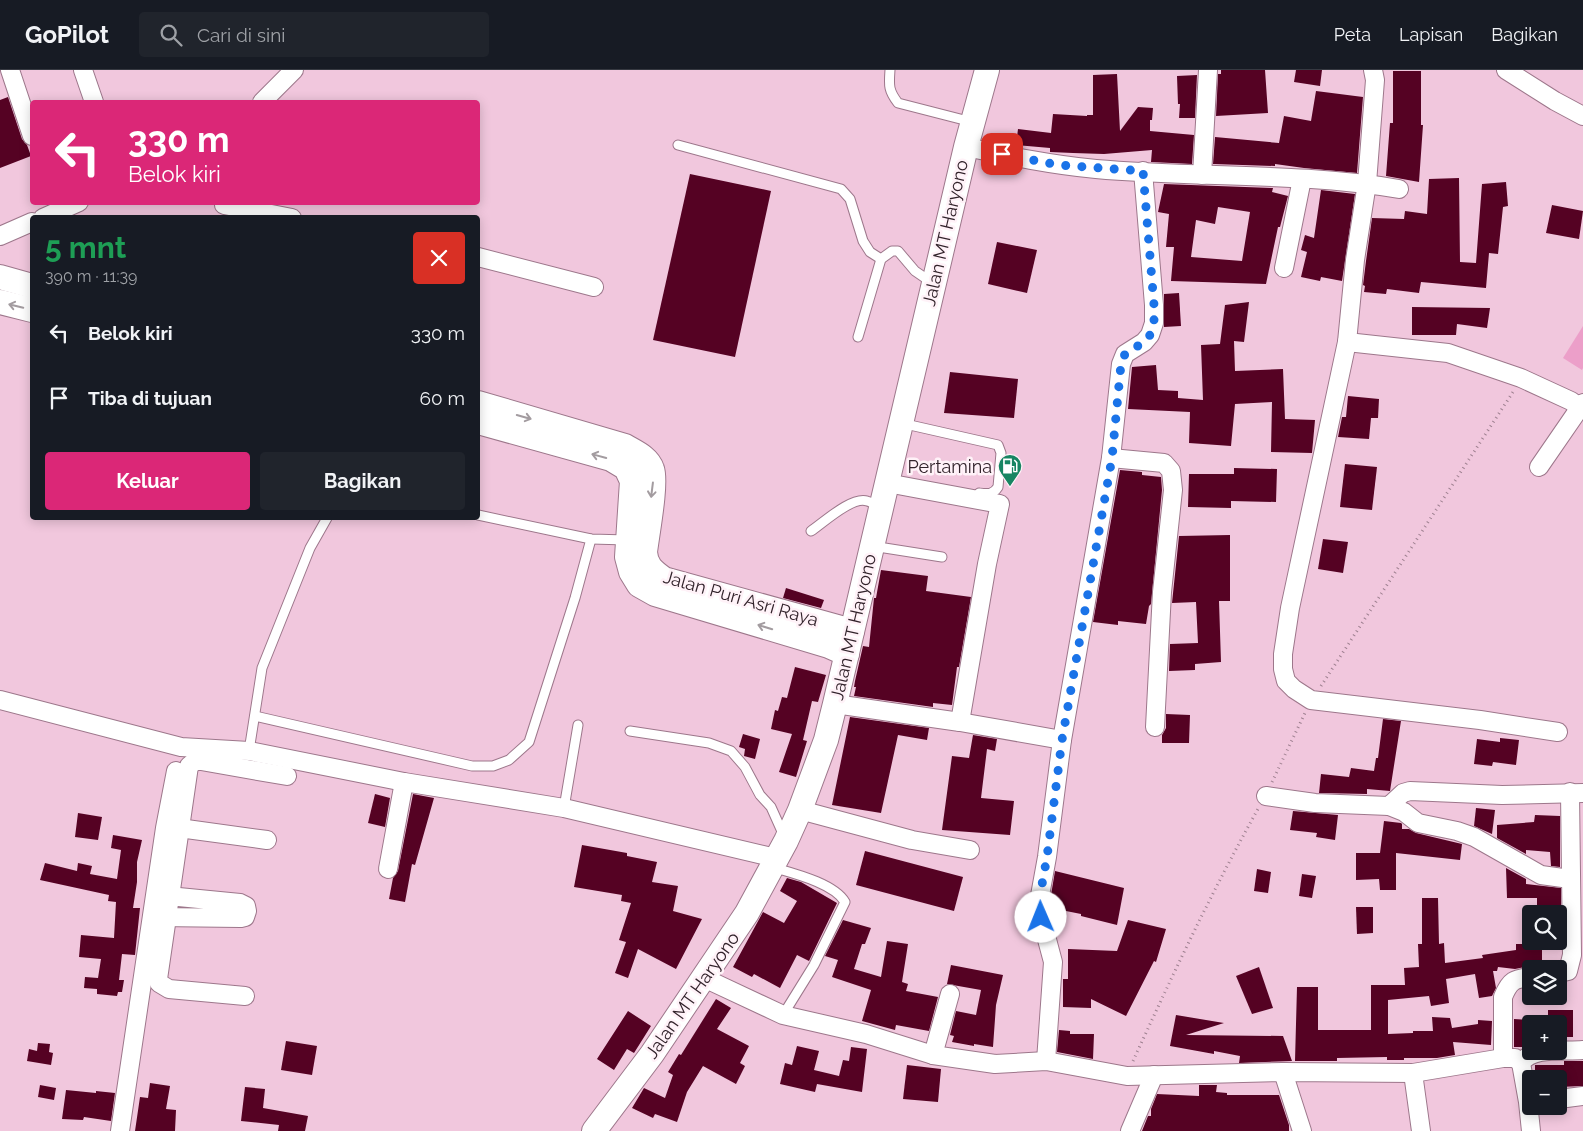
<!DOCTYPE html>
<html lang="id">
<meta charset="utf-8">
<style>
:root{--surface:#171b24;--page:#20242c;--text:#f1f3f6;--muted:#9ea1a6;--line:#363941;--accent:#db2777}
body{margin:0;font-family:Raleway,sans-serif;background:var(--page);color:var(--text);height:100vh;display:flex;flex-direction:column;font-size:19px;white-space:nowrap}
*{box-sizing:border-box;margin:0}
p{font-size:16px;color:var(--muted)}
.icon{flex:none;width:28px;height:28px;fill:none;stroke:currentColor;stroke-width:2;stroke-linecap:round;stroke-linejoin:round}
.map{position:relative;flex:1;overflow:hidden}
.sheet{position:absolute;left:30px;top:145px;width:450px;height:305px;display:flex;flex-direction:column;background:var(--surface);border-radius:5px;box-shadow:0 2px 12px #0003}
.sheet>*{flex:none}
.banner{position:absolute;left:30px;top:30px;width:450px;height:105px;border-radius:5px;box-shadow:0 2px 12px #0003;background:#db2777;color:#fff;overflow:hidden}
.fabs{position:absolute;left:1522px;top:835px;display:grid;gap:10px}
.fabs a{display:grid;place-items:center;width:45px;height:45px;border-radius:5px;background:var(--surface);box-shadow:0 2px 12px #0003;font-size:25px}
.pin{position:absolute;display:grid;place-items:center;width:42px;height:42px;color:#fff;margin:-21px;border-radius:10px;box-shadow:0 2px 8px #0006}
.me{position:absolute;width:55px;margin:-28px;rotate:359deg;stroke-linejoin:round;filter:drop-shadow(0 0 4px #0008)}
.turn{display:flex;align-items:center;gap:18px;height:105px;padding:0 15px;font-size:22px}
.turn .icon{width:65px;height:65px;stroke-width:2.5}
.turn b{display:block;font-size:35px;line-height:42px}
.round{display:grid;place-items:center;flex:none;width:52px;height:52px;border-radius:5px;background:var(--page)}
.overview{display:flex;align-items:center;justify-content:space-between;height:85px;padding:0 15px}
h1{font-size:30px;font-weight:700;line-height:38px;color:#1e9e55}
.button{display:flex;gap:10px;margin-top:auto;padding:10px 15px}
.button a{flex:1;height:58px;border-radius:5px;background:var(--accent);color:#fff;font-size:20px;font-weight:700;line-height:58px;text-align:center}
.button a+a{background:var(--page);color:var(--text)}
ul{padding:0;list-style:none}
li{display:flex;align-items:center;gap:15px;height:65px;padding:0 15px}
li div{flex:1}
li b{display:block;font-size:19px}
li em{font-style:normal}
header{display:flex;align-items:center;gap:30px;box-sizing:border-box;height:70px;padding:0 25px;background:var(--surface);border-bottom:1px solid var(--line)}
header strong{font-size:24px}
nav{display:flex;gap:28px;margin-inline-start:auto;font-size:18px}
.search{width:350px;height:45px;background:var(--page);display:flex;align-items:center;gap:12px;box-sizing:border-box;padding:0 18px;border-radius:5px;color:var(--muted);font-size:19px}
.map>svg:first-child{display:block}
.green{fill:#ec9fc9}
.building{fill:#550223;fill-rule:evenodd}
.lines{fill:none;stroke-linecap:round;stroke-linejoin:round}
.lane-casing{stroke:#9d778b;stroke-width:11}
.street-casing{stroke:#9d778b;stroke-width:20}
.secondary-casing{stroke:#9d778b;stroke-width:26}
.path{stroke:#9e8090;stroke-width:3;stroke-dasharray:1 4;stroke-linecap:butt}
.lane{stroke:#fff;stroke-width:9}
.street{stroke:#fff;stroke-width:18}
.secondary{stroke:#fff;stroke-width:24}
.oneway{stroke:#a39ca0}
.route{stroke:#1a73e8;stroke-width:9;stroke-dasharray:0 16.2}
.labels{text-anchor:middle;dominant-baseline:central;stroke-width:5;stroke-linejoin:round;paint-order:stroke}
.street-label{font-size:18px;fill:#32232b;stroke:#fff2f8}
.poi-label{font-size:18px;fill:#32232b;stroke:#fff2f8;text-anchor:end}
</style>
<header>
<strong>GoPilot</strong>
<div class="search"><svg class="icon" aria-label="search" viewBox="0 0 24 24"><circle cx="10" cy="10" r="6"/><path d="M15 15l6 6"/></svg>Cari di sini</div>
<nav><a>Peta</a><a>Lapisan</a><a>Bagikan</a></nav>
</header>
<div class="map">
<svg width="1583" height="1061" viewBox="0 0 1583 1061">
<rect width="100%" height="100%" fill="#f1c7dd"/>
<!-- green -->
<polygon class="green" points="1583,256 1583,298 1582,300 1563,288"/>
<!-- building -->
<g class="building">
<polygon points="1221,0 1265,0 1268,43 1216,46 1218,4 1221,4"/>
<polygon points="1296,0 1322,0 1320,16 1294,12"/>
<polygon points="1393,1 1421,1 1421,55 1423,55 1419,112 1386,106 1390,53 1393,53"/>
<polygon points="1117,4 1120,61 1138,37 1153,38 1152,50 1150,50 1150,61 1194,65 1192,94 1151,92 1152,80 1104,84 1073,83 1050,82 1050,78 1016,75 1018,59 1051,63 1053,44 1087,46 1087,45 1093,45 1093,5"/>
<polygon points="1197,5 1195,48 1179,48 1180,34 1178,34 1177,6"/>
<polygon points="1316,21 1363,27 1357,103 1304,98 1275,94 1275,96 1213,94 1215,67 1279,73 1284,46 1311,51"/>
<polygon points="8,27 22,69 27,75 31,86 0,98 0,30"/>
<polygon points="690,104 771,121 735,287 653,270"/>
<polygon points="1459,108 1460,192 1476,193 1482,114 1506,112 1508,136 1503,137 1498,184 1489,183 1486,218 1421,212 1419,223 1387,219 1386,224 1364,222 1365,216 1363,215 1366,191 1372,148 1404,149 1405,141 1427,144 1429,109"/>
<path d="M1164,114L1273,118L1272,122L1288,126L1280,157H1278L1266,214L1171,211L1174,177H1166L1169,144L1158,142ZM1218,137L1250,142L1242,191L1191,187L1196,150L1215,154Z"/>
<polygon points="1321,120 1355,124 1342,211 1321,207 1320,211 1301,207 1307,182 1301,180 1305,165 1314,168"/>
<polygon points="1552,135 1583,141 1579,169 1546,163"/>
<polygon points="997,172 1037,180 1027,223 988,214"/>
<polygon points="1179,223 1181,256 1164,257 1164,224"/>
<polygon points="1249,232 1244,272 1234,271 1235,301 1283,299 1285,349 1315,350 1312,383 1271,382 1272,332 1235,334 1231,376 1189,373 1190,342 1128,339 1132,297 1156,295 1158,320 1178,321 1178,328 1203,330 1201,275 1220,274 1225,235"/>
<polygon points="1412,237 1490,238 1487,258 1457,254 1456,265 1412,265"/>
<polygon points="950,302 1018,309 1014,348 944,343"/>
<polygon points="1348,326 1379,329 1378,348 1371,348 1369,369 1338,367 1342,347 1346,347"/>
<polygon points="1345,394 1377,397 1372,440 1340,437"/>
<polygon points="1234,398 1277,399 1276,432 1231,431 1231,438 1188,437 1189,404 1234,404"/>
<polygon points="1120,400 1142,402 1142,405 1161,407 1162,420 1151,534 1149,536 1146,554 1118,551 1118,555 1093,552"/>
<polygon points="1230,465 1230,531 1219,531 1221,592 1195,594 1195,600 1169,601 1170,574 1198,573 1196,532 1172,533 1179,466"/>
<polygon points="1323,469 1348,472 1343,503 1318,499"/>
<polygon points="881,500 928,506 926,521 971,527 959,597 957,597 952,635 933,633 933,637 854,626 856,617 854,617 855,611 863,576 869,577 874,528 876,528"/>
<polygon points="786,518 824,530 821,538 783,528"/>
<polygon points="795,597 826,605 818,632 812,631 803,670 807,671 796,707 779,702 792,664 771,659 775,640 778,641 782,627 787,628"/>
<polygon points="1166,644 1190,645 1189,673 1162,673 1162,665 1166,658"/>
<polygon points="850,647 929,658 927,670 898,665 881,743 832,735"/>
<polygon points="1383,649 1401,651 1390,721 1367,719 1367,724 1319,723 1321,704 1349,707 1351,698 1374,701 1376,688 1378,688"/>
<polygon points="743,664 760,669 755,689 744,686 745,679 739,677"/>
<polygon points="973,665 997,669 995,681 987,679 981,728 1014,731 1010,765 942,760 952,686 969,688"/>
<polygon points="1500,668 1519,670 1516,695 1493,692 1492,696 1474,694 1477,669 1500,672"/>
<polygon points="375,724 390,728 385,757 368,753"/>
<polygon points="413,724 434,728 415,795 412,794 405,832 389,829 393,808 398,801"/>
<polygon points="1476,738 1495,740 1492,764 1474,756"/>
<polygon points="1293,741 1338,745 1335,770 1316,767 1317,763 1290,760"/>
<polygon points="78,743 102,747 98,770 75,767"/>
<polygon points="1535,745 1560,746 1560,797 1551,796 1550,782 1526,780 1526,784 1497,768 1497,755 1534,752"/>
<polygon points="1384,751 1401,753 1402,754 1402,759 1409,759 1416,763 1462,774 1460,790 1396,783 1396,820 1380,820 1379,809 1356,810 1356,783 1380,783"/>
<polygon points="113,765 142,770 137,792 137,812 133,838 140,838 135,885 122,884 119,910 124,910 122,922 118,922 117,926 97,924 97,919 84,918 85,907 98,908 101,889 79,887 81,865 114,868 116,832 108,831 109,825 40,810 45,793 77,801 78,793 92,796 90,804 117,809 121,780 111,778"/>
<polygon points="582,775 627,783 627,786 657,792 652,812 678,816 673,841 702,849 676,899 638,879 628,908 615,903 626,872 619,870 631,833 621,831 622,825 574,817"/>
<polygon points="865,781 963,807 954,841 856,815"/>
<polygon points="1506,798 1526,809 1526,814 1561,818 1561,844 1537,844 1537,828 1507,828"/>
<polygon points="1257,799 1271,802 1268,823 1254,821"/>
<polygon points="1055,801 1124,818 1117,855 1081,846 1081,844 1051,838 1050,831"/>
<polygon points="1302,804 1316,806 1312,828 1299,826"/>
<polygon points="787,808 801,812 837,833 809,891 797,885 780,918 754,904 752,907 733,897 763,842 784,853 797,831 780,821"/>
<polygon points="1422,828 1438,828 1439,874 1444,873 1445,893 1483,888 1482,885 1516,880 1516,874 1542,874 1542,899 1530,896 1515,899 1498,897 1497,901 1493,901 1496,918 1492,926 1479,928 1475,904 1446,909 1449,933 1431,936 1429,926 1388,930 1388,964 1413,963 1413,961 1433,961 1432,947 1450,948 1452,958 1478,954 1478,950 1492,951 1491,975 1453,972 1455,985 1437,988 1404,988 1404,990 1387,990 1387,987 1337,988 1337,991 1295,991 1297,917 1318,917 1318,960 1371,960 1371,915 1405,915 1404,898 1419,897 1418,874 1422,874"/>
<polygon points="1356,837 1373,837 1373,863 1357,864"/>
<polygon points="843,850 871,858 865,874 862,874 854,899 881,907 887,871 908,874 902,912 908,914 906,921 938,927 929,961 896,955 895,960 862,951 871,920 832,907 838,890 825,886"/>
<polygon points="1128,850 1166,859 1156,892 1154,891 1126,946 1091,929 1091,938 1063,937 1063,909 1068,909 1068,879 1117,881"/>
<polygon points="951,895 1003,905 996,935 993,977 974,974 974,976 952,972 954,966 950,965 956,941 976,945 981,920 947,914"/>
<polygon points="1259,897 1273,938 1252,944 1236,906"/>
<polygon points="716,929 731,938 717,959 749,976 740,993 745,996 736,1014 703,996 687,1022 677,1052 655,1044 653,1048 632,1038 644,1018 665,1028 673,1005 668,1002 679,984 681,985"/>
<polygon points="1548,940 1573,940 1573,967 1559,967 1559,954 1548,954"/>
<polygon points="628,941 651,956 634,983 627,979 614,1000 597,989"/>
<polygon points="1176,945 1224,953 1186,965 1283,966 1292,991 1239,993 1240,986 1214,981 1214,984 1170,976"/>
<polygon points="1514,949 1531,950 1531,974 1523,977 1514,977"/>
<polygon points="1059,960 1070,961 1070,964 1094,964 1093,989 1057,982"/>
<polygon points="286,971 317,976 312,1005 281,1000"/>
<polygon points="38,973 50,974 49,982 53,983 51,995 27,991 29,979 37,981"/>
<polygon points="797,976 819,981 814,1000 839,1006 843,990 849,991 851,977 867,979 862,1022 817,1014 815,1022 780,1014 785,993 792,995"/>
<polygon points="1564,991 1583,991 1583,1016 1559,1017 1559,1009 1535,1009 1535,995 1564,995"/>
<polygon points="907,995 941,999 938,1032 903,1029"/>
<polygon points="150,1013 170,1016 166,1039 176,1040 175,1061 135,1061 140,1027 148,1028"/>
<polygon points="40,1015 56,1018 54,1030 38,1027"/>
<polygon points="1199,1015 1217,1015 1216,1022 1227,1023 1227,1025 1279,1025 1289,1055 1289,1061 1142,1061 1148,1046 1151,1046 1151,1039 1157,1024 1199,1026"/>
<polygon points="245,1017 265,1019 263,1038 308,1046 305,1061 278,1061 279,1055 241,1051"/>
<polygon points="66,1020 96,1023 96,1021 115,1023 111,1051 84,1047 83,1050 62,1049"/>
</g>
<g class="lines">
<!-- lane casing -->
<g class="lane-casing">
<g id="lane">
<path d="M890,0C889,15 888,20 898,33L972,52"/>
<polyline points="678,75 841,119 850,129 863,171 870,182 881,189"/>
<polyline points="858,267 881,189 892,181 898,181 915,201 931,212"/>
<path d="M901,353L998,375L1001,383L998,417C993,425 987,424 979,423"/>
<polyline points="478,445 591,469 627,470"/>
<path d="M811,461C823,453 852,426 867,431C871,432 877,436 881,439"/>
<polyline points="872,476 942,487"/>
<polyline points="255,646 472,696 493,696 509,690 529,672 575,528 591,469"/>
<polyline points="630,661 709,673 731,681 745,697 760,725 771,737 784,766"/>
<polyline points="249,681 262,598 310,478 327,448"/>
<polyline points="564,738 578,655"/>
<path d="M772,797C792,803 834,813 845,832L814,895L783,945"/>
</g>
</g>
<!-- street casing -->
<g class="street-casing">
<g id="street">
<polyline points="10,0 32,66"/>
<polyline points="83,0 94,32"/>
<polyline points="1373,0 1375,10 1367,113 1355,190 1347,272 1290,538 1283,584 1283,599 1286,611 1294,619 1311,630 1480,650 1558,662"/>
<polyline points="1506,0 1555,31 1583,46"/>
<polyline points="262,32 294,0"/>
<path d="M966,77C1009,86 1052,95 1096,99C1197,108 1299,102 1399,119"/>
<polyline points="1202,105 1208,0"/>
<polyline points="224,135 292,148"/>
<polyline points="43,148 79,132"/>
<polyline points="0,166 32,152"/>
<polyline points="478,187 594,217"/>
<polyline points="1284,198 1302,109"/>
<polyline points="1347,272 1448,283 1521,308 1571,331 1583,340"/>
<polyline points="1111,388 1164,393 1171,401 1173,420 1162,522 1155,657"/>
<polyline points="1539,397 1583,333"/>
<polyline points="887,413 1000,434 987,494 960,652"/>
<polyline points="0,630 181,677 249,681 404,712 564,738 776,788"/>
<polyline points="835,634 960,652 1062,670"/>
<polyline points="1266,726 1315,733 1389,736 1403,723 1410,721 1502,725 1583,723"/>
<polyline points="1389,736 1404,742 1418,753 1457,761 1474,767 1541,805 1570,809"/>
<polyline points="800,740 912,770 970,780"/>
<polyline points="179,758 267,770"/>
<polyline points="388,799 404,712"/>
<polyline points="157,847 241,848 245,847 247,841 246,836 240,833 158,825"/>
<polyline points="1559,903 1568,901 1572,885 1570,722"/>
<polyline points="704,908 783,945 866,964 933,985 995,994 1046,991 1127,1006 1283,1002 1413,1003 1503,988 1515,988 1521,993 1528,1032 1531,1061"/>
<polyline points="245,926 169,919 159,913 158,909 189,696 195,691 201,691 287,706"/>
<polyline points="933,985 950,924"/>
<path d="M1503,988V927C1510,910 1514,909 1531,907"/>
<polyline points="1046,991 1053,892 1041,847 1039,831 1047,787 1062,670 1111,388 1121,294 1125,284 1144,272 1150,265 1154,253 1154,235 1143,101"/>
<path d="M1521,993C1533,976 1564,982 1583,980"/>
<polyline points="1283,1002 1302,1061"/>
<polyline points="1413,1003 1421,1061"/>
<polyline points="1559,1029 1583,1026"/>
<polyline points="120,1061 165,758 176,701"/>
<polyline points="1130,1061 1154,1005"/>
</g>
</g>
<!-- secondary casing -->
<g class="secondary-casing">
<g id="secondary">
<polyline points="0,207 32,216"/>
<polyline points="0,232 32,240"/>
<path d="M478,333L625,376C635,382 648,387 652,399C657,412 647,465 645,482C646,496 653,501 664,509L852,561"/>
<polyline points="478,352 611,389 626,398 632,411 627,487 631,502 639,515 655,524 829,576 847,584"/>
<polyline points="594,1061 652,984 747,843 786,771 800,740 826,670 835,634 966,77 987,0"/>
</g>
</g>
<!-- path -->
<g class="path">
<polyline points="1321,616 1513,322"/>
<polyline points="1272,712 1305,643"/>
<path d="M1133,991C1172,906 1212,821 1258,739"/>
</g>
<!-- lane -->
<use href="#lane" class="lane"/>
<!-- street -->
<use href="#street" class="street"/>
<!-- secondary -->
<use href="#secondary" class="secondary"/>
</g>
<!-- one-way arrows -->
<defs><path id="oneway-shaft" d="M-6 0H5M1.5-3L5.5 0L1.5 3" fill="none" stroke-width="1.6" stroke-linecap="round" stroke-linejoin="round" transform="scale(1.25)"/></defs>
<g class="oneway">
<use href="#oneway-shaft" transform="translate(16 236) rotate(-166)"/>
<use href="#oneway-shaft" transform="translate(524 347) rotate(16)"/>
<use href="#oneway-shaft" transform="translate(599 386) rotate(-165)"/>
<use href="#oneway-shaft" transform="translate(652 420) rotate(97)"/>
<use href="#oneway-shaft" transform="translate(765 557) rotate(-163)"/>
</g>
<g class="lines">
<!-- route -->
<polyline class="route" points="1002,84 1058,95 1143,101 1154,235 1154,253 1150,265 1144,272 1125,284 1121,294 1112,388 1062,670 1047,787 1039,831 1041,847"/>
</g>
<!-- icons -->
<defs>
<g id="fuel-pin" transform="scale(1.25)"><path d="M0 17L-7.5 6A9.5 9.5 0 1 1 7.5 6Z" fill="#178562" stroke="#fff2f8"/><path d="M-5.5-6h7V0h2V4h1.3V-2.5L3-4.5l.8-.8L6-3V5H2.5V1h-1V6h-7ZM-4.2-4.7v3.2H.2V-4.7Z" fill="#fff"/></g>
</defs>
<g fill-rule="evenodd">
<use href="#fuel-pin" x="1010" y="396"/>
</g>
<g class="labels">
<!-- street labels -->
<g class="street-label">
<text transform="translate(945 163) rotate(-77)">Jalan MT Haryono</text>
<text transform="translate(741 528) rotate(16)">Jalan Puri Asri Raya</text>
<text transform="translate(853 557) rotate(-77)">Jalan MT Haryono</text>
<text transform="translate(692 925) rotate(-55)">Jalan MT Haryono</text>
</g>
<!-- poi labels -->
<g class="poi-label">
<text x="992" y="396">Pertamina</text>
</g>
</g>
</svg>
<div class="fabs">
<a><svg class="icon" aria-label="search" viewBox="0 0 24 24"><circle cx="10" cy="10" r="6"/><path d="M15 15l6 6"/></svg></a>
<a><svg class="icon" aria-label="layers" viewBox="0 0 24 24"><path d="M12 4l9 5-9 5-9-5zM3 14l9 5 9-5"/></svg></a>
<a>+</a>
<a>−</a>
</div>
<div class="pin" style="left:1002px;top:84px;background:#d93025"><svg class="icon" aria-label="arrive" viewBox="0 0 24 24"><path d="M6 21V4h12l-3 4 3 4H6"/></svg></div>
<svg class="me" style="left:1041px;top:847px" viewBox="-20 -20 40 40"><circle r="19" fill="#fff"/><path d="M0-13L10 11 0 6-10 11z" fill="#1a73e8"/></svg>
<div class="banner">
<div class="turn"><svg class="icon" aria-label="left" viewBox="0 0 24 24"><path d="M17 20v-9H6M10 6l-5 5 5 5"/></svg><div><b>330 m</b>Belok kiri</div></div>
</div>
<section class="sheet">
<div class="overview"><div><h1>5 mnt</h1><p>390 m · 11:39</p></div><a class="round" style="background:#d93025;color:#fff"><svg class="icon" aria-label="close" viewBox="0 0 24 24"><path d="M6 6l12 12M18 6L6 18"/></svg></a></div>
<ul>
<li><svg class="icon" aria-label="left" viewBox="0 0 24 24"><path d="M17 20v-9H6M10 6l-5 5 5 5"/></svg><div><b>Belok kiri</b></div><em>330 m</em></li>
<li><svg class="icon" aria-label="arrive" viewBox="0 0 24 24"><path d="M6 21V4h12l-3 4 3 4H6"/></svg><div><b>Tiba di tujuan</b></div><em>60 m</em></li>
</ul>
<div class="button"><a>Keluar</a><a>Bagikan</a></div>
</section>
</div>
